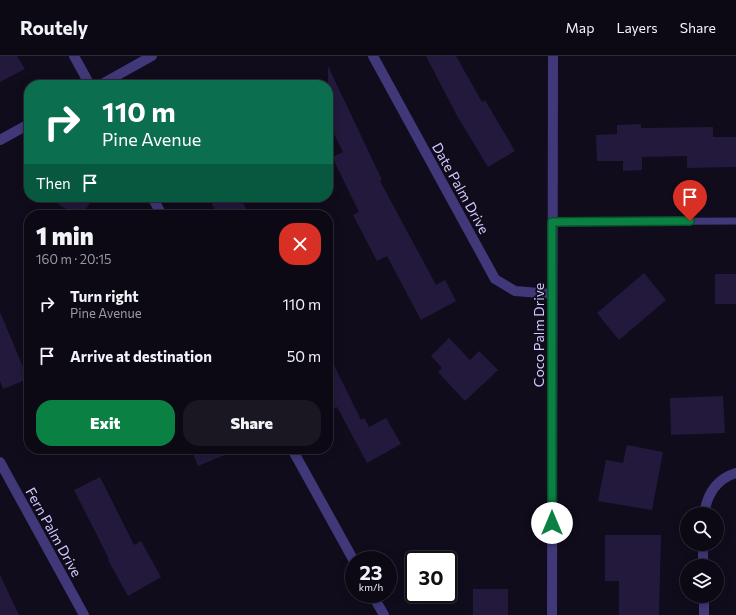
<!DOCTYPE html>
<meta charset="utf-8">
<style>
:root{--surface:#0c0915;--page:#1a1722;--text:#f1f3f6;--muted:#9a9aa0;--line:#2c2a34;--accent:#0b8043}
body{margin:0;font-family:Commissioner,sans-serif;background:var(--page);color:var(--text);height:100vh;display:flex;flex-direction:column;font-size:15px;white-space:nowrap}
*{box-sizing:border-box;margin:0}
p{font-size:13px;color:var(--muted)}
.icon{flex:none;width:22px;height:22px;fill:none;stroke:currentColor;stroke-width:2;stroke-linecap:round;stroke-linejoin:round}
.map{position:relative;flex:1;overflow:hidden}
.panel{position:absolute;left:24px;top:154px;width:309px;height:244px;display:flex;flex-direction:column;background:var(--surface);border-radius:16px;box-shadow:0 2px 10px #0003,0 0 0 1px var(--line)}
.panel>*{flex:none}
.top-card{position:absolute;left:24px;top:24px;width:309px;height:122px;border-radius:16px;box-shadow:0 2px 10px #0003,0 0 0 1px var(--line);background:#0b6e4f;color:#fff;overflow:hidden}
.tools{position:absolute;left:680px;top:451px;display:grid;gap:8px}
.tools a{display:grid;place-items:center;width:44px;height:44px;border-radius:50%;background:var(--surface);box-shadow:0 2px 10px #0003,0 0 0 1px var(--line);font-size:20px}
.speed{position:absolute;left:345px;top:495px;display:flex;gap:8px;font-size:20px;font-weight:700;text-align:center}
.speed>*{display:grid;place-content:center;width:52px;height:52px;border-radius:50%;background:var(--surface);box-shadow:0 2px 10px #0003,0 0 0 1px var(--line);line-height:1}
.speed small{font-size:10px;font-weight:400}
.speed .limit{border:2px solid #111;border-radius:6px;background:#fff;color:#111}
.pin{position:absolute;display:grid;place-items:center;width:34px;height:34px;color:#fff;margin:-41px -17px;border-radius:50% 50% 50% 0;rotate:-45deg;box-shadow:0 0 4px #0007}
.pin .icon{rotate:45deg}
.me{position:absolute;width:44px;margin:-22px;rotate:0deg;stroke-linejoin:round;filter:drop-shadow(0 0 3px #0008)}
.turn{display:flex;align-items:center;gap:14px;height:84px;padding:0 12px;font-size:18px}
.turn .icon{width:52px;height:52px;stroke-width:2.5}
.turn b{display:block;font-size:28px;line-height:34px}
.then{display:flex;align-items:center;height:38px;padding:0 12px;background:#0003;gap:8px;font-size:15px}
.round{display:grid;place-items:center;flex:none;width:42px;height:42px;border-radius:16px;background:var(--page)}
.headline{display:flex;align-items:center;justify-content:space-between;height:68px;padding:0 12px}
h1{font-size:24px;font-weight:800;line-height:30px}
.cta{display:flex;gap:8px;margin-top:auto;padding:8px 12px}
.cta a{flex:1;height:46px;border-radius:16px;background:var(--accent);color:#fff;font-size:16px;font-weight:800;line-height:46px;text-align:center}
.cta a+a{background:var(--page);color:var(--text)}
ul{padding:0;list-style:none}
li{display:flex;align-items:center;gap:12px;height:52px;padding:0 12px}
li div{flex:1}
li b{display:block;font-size:15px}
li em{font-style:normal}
header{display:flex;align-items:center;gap:24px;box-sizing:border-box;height:56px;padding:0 20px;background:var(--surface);border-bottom:1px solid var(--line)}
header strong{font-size:19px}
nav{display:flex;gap:22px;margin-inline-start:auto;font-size:14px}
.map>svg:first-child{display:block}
.building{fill:#23193c}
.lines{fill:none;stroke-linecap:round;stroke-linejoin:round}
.service{stroke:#403879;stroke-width:7}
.minor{stroke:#403879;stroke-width:10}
.route-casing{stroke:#07532c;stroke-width:10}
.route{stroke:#0b8043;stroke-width:7}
.labels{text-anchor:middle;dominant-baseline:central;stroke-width:3.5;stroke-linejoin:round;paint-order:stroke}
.street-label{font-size:14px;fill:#d3c9fd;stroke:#100c1c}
</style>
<header>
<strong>Routely</strong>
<nav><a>Map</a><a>Layers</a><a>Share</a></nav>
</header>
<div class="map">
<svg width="736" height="559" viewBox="0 0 736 559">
<rect width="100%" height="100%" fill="#100c1c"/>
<!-- building -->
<g class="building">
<polygon points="0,0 17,0 25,13 0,26"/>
<polygon points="426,0 456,0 482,46 485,44 515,95 488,111 457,60"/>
<polygon points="328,10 382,124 380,125 436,229 445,224 456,245 421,264 387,200 377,205 353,159 359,156 332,101 343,96 328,66"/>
<polygon points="641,68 641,72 713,71 713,81 736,81 736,111 687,112 687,100 642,101 642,114 623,115 623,105 597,105 596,79 617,78 617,69"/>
<polygon points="48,141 94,141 82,159 75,159"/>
<polygon points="209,141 240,141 246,153 232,159 217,159"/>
<polygon points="644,217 666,244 619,284 597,257"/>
<rect x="715" y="218" width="21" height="30"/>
<polygon points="0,256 28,323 3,333 0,325"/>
<polygon points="449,282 470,304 479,295 498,314 465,345 438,316 442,312 431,300"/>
<polygon points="328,297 361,364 364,362 369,371 386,362 401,388 367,407 337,351 328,355"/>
<polygon points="723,340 725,377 671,379 670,342"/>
<polygon points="627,389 663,396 652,454 598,445 606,404 623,407"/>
<polygon points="191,393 239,393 198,410"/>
<polygon points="100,421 134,489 141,485 161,521 128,540 108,504 109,503 74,434"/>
<polygon points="605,479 661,479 659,559 619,559 619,525 605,525"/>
<polygon points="0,519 19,559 0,559"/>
<rect x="473" y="533" width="35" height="26"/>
</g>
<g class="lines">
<!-- service -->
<polyline class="service" points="552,166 736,165"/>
<!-- minor -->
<g class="minor">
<polyline points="74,0 90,29"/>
<polyline points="373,0 495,223 515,235 552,238"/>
<polyline points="100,29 152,0"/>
<polyline points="0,84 29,68"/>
<polyline points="152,141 162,159"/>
<polyline points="292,393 354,505"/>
<polyline points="0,406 84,559"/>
<path d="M704,458C707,439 716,423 736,417"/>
<polyline points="703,488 703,510"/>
<polyline points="372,538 384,559"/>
<polyline points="704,540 704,559"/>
<polyline points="552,559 553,0"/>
</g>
</g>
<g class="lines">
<!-- route casing -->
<g class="route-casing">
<polyline id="route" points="552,467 552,166 690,165"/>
</g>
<!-- route -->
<use href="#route" class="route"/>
</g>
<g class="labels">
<!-- street labels -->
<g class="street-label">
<text transform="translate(461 132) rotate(61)">Date Palm Drive</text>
<text transform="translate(538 279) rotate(-90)">Coco Palm Drive</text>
<text transform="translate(54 476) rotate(61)">Fern Palm Drive</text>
</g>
</g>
</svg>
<div class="tools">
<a><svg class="icon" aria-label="search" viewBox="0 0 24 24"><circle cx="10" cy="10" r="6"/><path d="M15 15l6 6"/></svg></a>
<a><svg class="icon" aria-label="layers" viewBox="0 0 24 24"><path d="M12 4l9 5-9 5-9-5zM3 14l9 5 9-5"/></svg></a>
</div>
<div class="speed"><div>23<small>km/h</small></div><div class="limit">30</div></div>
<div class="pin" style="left:690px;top:165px;background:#d93025"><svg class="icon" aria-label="arrive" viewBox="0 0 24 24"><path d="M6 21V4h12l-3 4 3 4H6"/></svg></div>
<svg class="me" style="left:552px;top:467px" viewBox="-20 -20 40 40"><circle r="19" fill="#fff"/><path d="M0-13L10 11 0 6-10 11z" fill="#0b8043"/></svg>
<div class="top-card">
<div class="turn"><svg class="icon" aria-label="right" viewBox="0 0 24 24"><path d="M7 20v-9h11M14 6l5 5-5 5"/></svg><div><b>110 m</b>Pine Avenue</div></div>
<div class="then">Then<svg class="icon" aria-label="arrive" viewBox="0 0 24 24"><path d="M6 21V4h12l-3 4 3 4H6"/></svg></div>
</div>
<section class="panel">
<div class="headline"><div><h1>1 min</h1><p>160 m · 20:15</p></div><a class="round" style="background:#d93025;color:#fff"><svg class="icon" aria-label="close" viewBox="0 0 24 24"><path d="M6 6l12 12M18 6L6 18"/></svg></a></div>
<ul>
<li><svg class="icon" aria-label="right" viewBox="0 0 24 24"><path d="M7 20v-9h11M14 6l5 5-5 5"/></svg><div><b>Turn right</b><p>Pine Avenue</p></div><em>110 m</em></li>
<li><svg class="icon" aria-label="arrive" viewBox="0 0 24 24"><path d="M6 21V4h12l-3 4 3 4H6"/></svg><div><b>Arrive at destination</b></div><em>50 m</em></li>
</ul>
<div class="cta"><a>Exit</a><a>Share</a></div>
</section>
</div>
